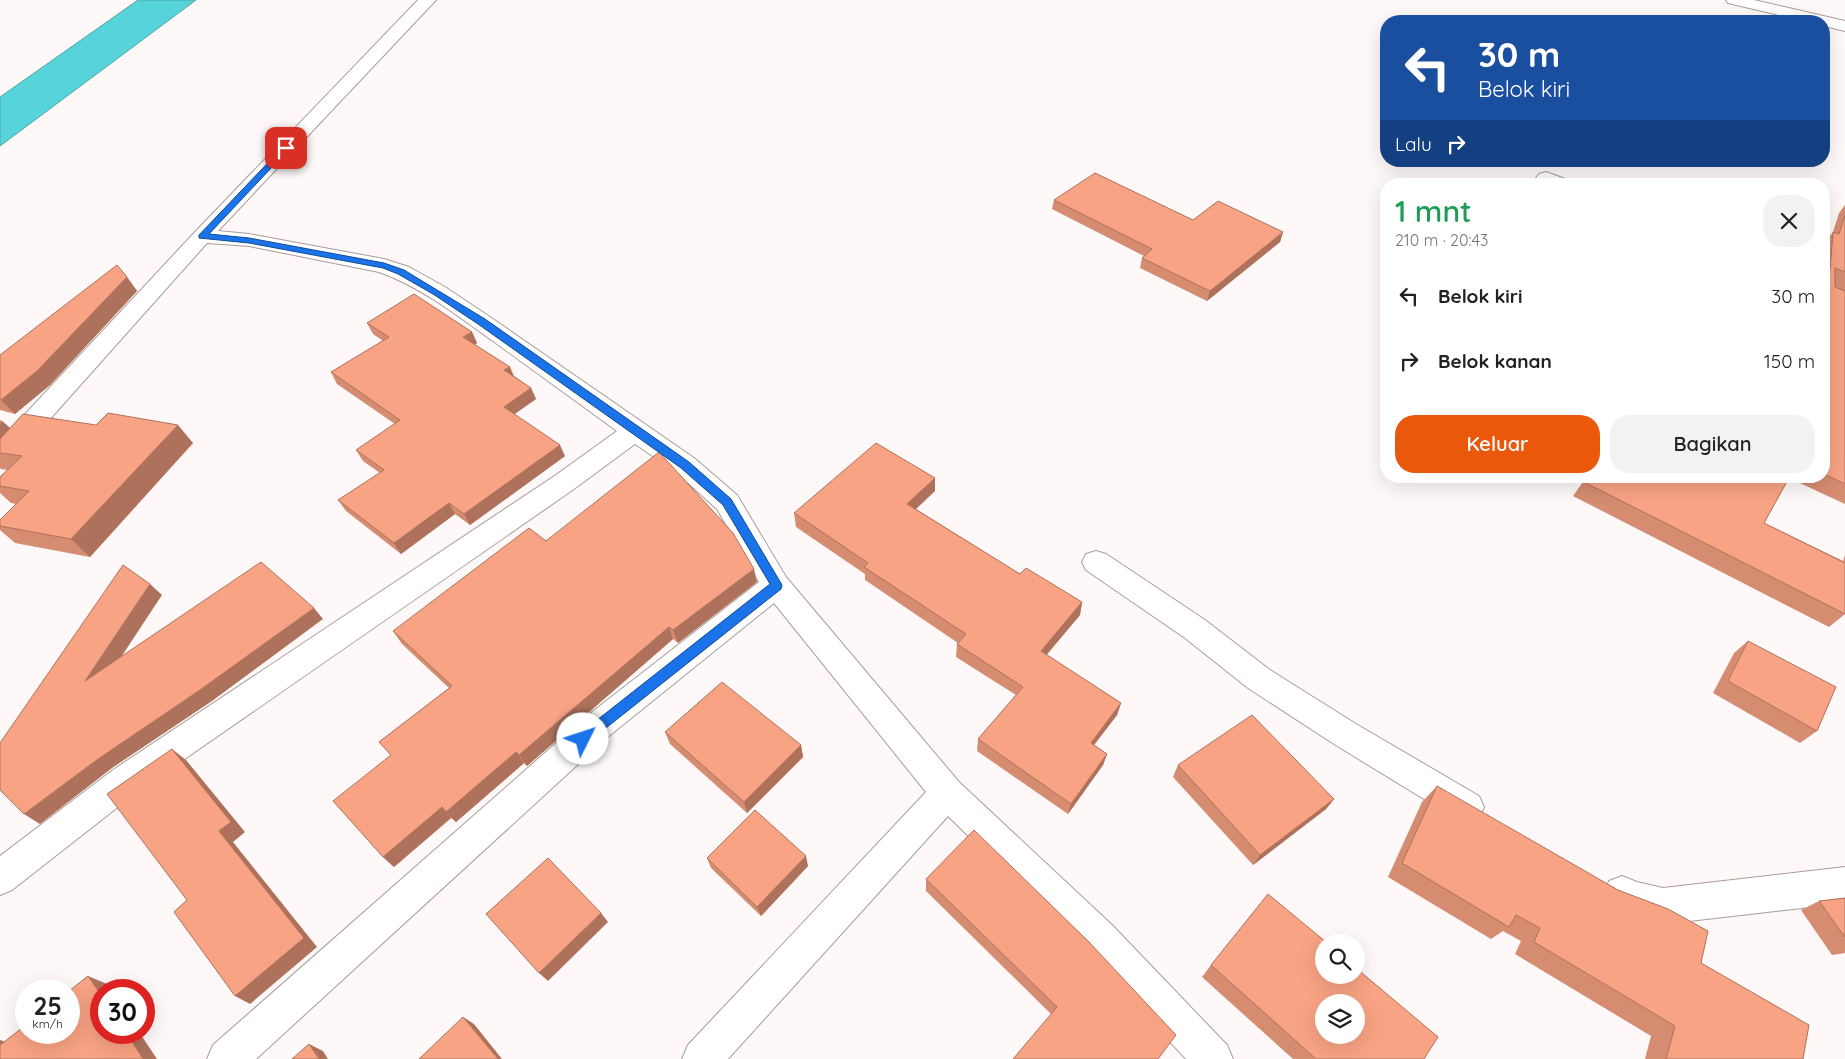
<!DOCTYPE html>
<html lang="id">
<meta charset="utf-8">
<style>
:root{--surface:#fff;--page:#f2f2f2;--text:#222;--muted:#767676;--accent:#ea580c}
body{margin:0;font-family:Quicksand,sans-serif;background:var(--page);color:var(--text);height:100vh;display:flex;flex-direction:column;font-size:19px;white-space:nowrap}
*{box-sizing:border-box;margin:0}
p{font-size:16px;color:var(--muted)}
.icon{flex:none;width:28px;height:28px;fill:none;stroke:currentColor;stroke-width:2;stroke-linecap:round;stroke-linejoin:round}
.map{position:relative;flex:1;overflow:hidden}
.side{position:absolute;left:1380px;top:178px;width:450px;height:305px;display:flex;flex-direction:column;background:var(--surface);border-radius:20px;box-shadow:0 5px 20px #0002}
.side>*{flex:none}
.hud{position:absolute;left:1380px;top:15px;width:450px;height:152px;border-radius:20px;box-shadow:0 5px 20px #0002;background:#1a4fa0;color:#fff;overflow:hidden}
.fabs{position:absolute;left:1315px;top:934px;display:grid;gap:10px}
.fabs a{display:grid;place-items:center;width:50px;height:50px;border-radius:50%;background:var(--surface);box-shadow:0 5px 20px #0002;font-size:25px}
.speed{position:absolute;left:15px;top:979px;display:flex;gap:10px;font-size:25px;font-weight:700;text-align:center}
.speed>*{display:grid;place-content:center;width:65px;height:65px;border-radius:50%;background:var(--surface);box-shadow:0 5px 20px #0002;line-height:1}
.speed small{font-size:12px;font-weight:400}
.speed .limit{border:8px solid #d22;background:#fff;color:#111}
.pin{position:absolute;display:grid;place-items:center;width:42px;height:42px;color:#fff;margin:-21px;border-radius:10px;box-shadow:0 2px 8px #0006}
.me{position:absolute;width:55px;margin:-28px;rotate:49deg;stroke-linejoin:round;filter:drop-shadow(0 0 4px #0008)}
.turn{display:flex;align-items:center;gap:18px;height:105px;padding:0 15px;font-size:22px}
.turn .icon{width:65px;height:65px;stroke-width:2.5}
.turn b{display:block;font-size:35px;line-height:42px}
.then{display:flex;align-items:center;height:48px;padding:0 15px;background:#0003;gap:10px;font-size:19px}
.round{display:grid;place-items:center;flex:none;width:52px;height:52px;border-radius:20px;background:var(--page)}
.head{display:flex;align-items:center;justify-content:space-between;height:85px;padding:0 15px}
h1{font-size:30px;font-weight:600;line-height:38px;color:#1e9e55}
.button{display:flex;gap:10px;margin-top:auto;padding:10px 15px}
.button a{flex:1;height:58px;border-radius:20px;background:var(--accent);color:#fff;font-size:20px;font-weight:600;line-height:58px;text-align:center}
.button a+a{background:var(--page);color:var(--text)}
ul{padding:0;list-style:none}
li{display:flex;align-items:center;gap:15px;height:65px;padding:0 15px}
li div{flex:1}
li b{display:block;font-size:19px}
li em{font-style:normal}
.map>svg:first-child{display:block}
.water{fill:#57d4da;stroke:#4fa5a8}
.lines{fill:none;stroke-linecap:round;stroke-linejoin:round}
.street-casing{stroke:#a89c98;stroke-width:2}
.street{fill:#fff;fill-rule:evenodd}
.wall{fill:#d58c71}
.shaded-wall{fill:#ae725c}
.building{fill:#f8a383;stroke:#ae725c;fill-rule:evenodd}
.route{fill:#1a73e8;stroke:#114b97}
</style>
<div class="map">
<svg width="1845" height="1059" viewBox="0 0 1845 1059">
<rect width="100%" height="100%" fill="#fef9f8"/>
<!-- water -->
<polygon class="water" points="138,0 196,0 0,146 0,97"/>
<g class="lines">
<!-- street casing -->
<g class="street-casing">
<g id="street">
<path d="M418,0H436L218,231L249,234L384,259L409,267L445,287L490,317L694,458L737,495L786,577L959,782L1112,925L1227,1045L1233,1059H1186L1086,951L948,816L728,1059H682L688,1045L926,792L774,603L609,736L256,1059H207L213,1045L587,716L759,582L717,509L676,472L635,444L574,489L137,792L12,890L0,895V856L113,770L556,475L617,431C576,401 534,371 493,341C458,316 421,287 379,272L249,246L207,243L9,465L0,467V441L195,232Z"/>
<polygon points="1726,0 1754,0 1845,21 1845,31 1824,26 1824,21 1804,21 1728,3"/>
<polygon points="1546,172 1568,180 1571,184 1539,182 1536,178 1539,174"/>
<polygon points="1096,551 1106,554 1205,620 1270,670 1356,724 1479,796 1484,807 1479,818 1467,823 1455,818 1334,744 1248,688 1185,638 1086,570 1082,562 1086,554"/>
<polygon points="1845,867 1845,903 1663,924 1637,918 1609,907 1604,894 1609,881 1622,876 1637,882 1663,888"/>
</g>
</g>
<!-- street -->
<use href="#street" class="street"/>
</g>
<!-- wall -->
<g class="wall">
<polygon points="1054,200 1193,220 1283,232 1280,242 1207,301 1140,268 1142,258 1144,256 1052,209"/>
<polygon points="1845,205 1845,504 1789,478 1764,523 1843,561 1845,555 1845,614 1829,627 1573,496 1587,476 1824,476 1824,243 1833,232 1839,213"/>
<polygon points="127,277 137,291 50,385 15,414 0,410 0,355"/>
<polygon points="367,323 472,332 477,343 474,345 510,367 514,376 531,388 536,399 514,414 565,456 470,525 455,514 401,554 346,511 338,500 380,473 363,461 356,450 395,424 337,384 331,372 383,341 373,334"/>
<polygon points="0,420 2,421 10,428 193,443 90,557 15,543 0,530 0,520 16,504 11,503 0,493 0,477 8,470 1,469 0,468"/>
<polygon points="935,491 916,509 1020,574 1082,602 1080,615 1046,655 1121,703 1117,715 1094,745 1107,754 1103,765 1068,814 977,751 978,739 1016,695 956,657 957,644 958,643 865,580 865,574 796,527 794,513"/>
<polygon points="546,541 757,582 678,643 673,639 527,766 524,763 456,822 451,818 394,867 383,857 391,755 379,742 449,688 402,644 393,631"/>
<polygon points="1748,641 1817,731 1800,743 1713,693 1734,653"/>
<polygon points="665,732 801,745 803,757 747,813 670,744"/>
<polygon points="1178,765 1334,799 1326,809 1253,865 1173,777"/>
<polygon points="1437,786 1701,963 1803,1059 1645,1059 1651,1036 1515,954 1521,941 1503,931 1491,939 1388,877 1422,802"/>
<polygon points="707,858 808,866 761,916 711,868"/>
<polygon points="926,879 1158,1059 1051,1014 926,891"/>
<polygon points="1845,898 1845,953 1832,955 1801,910 1819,901"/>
<polygon points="1211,965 1424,1059 1293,1059 1202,977"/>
</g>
<!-- shaded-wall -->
<g class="shaded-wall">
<polygon points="1283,232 1280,242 1207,301 1210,291"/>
<polygon points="127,277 137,291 50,385 15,414 1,400"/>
<polygon points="472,332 477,343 468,349 463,337"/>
<polygon points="510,367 514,378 504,370"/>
<polygon points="531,388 536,399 509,418 504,407"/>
<polygon points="2,421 10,428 0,439 0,424"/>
<polygon points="178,425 193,443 90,557 71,539"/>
<polygon points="560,445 565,456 470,525 464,514"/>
<polygon points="935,478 935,491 907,517 907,504"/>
<polygon points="449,503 455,514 401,554 394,543"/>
<polygon points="754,569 757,582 678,643 673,630"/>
<polygon points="150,584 162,595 98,692 85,681"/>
<polygon points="1082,602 1080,615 1039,664 1041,651"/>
<polygon points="314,608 323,619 212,701 112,768 40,824 24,814 98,759"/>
<polygon points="669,627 673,639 527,766 519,755"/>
<polygon points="1121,703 1117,715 1087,754 1091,743"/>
<polygon points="801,745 803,757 747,813 744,802"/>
<polygon points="172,749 186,760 245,832 233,842 317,947 250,1004 235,996 219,831"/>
<polygon points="516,752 524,763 456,822 446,812"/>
<polygon points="1107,754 1103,765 1068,814 1071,804"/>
<polygon points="1334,799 1326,809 1253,865 1260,855"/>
<polygon points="442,807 451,818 394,867 383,857"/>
<polygon points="806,856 808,866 761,916 757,907"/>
<polygon points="601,913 608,922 548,981 539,973"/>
<polygon points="88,976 107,984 111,990 101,990 101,995"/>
<polygon points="463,1017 474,1024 502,1059 498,1059"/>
<polygon points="126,1032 139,1032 157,1059 143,1059"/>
<polygon points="0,1040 15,1045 0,1047"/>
<polygon points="309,1044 323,1051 328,1059 319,1059"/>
</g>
<!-- building -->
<g class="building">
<polygon points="1095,173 1193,220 1218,201 1283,232 1210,291 1142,258 1152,249 1054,200"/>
<polygon points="1845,215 1845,272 1835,268 1835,287 1845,291 1845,484 1824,474 1824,268 1830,270 1833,232 1839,234"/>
<polygon points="117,265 127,277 37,371 1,400 0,400 0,355"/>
<polygon points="414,294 472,332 463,337 510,367 504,370 531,388 504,407 560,445 464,514 449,503 394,543 338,500 384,470 356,450 400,420 331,372 389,337 367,323"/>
<polygon points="108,413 178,425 71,539 0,526 0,520 29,491 0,486 0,477 22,456 0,453 0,439 23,414 96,425"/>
<polygon points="876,443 935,478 907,504 1020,574 1026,568 1082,602 1041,651 1121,703 1091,743 1107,754 1071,804 978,739 1023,687 957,644 966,634 864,567 868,563 794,513"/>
<polygon points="659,452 733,533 754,569 673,630 669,627 519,755 516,752 446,812 442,807 383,857 333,801 391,755 379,742 452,686 393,631 529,528 546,541"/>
<polygon points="1588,476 1790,476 1764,523 1845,563 1845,614 1584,482"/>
<polygon points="261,562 314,608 200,690 98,759 24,814 0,790 0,743 123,565 150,584 85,681"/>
<polygon points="1748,641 1836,687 1817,731 1728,681"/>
<polygon points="722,682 801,745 744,802 665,732"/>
<polygon points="1252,715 1334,799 1260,855 1178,765"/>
<polygon points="172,749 231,822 219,831 304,938 235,996 174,912 187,900 107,794"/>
<polygon points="1437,786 1618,890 1668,909 1708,931 1701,963 1809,1025 1803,1059 1666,1059 1675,1026 1534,942 1540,928 1516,915 1509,927 1402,863"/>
<polygon points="755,810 806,856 757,907 707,858"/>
<polygon points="974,830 1089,942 1176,1035 1158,1059 1013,1059 1057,1007 926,879"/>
<polygon points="548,858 601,913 539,973 486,914"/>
<path d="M1268,894L1326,942H1324V975H1356V968L1438,1037L1424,1059H1316L1211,965ZM1324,1002H1356V1035H1324Z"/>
<polygon points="1845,898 1845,937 1819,901"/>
<polygon points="88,976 101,995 101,1032 126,1032 143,1059 0,1059 0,1045 26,1025 26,1032 69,1032 69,991"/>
<polygon points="463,1017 498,1059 419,1059"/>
<polygon points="309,1044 319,1059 292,1059"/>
</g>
<!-- route -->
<polygon class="route" points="283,147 290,148 209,234 249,238 384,263 404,270 485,319 689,462 731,499 782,585 781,589 587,743 583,745 578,743 576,739 578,735 770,584 723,505 681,468 478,324 433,294 398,274 383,268 249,243 199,238 199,235"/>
</svg>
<div class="fabs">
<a><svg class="icon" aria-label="search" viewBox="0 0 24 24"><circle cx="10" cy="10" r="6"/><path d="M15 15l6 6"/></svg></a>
<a><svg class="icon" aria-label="layers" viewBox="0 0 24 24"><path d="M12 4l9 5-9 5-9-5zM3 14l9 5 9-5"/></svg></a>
</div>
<div class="speed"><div>25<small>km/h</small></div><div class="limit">30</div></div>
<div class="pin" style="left:286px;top:148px;background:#d93025"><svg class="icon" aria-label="arrive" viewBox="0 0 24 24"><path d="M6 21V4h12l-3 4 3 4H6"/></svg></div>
<svg class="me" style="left:583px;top:739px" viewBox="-20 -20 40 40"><circle r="19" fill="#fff"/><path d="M0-13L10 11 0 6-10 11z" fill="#1a73e8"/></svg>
<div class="hud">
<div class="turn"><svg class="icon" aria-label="left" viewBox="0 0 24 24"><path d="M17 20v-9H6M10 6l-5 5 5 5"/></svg><div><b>30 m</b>Belok kiri</div></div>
<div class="then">Lalu<svg class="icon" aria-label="right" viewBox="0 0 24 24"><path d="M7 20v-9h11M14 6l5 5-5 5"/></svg></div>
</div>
<section class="side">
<div class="head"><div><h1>1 mnt</h1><p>210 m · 20:43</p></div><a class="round"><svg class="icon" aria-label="close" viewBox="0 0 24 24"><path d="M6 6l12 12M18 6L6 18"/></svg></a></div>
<ul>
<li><svg class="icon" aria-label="left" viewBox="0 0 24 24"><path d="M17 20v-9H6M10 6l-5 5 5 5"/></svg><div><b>Belok kiri</b></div><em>30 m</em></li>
<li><svg class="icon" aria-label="right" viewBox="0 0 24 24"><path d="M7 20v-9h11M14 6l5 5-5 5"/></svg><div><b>Belok kanan</b></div><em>150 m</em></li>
</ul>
<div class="button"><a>Keluar</a><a>Bagikan</a></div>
</section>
</div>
